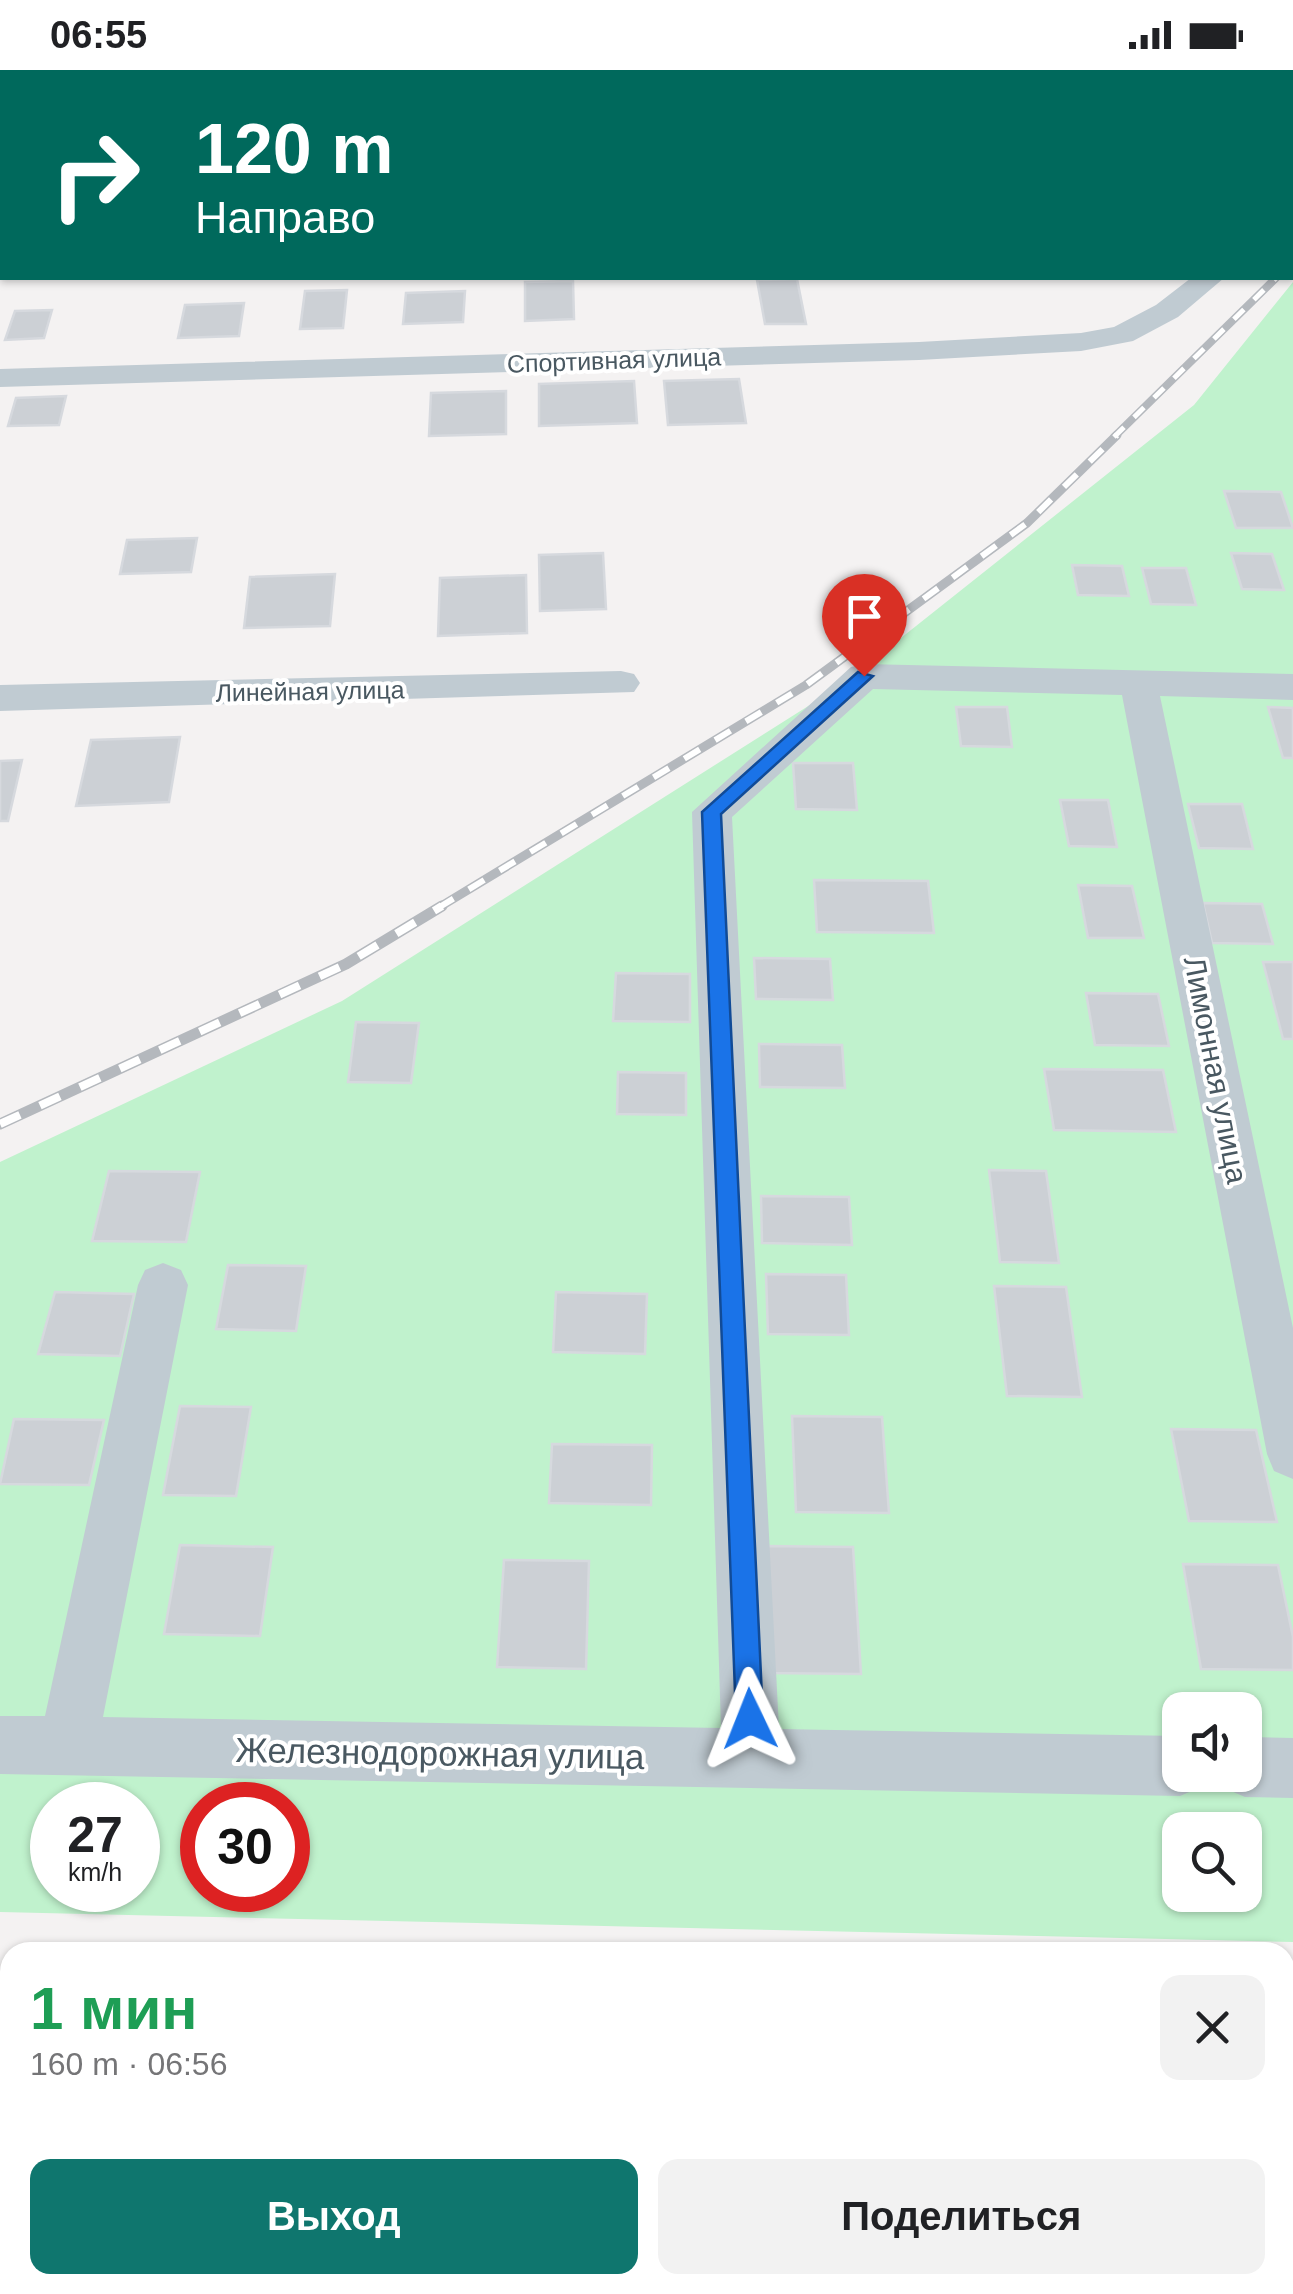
<!DOCTYPE html>
<html lang="ru">
<meta charset="utf-8">
<style>
:root{--surface:#fff;--page:#f2f2f2;--text:#202124;--muted:#757577;--accent:#0f766e}
body{margin:0;font-family:Arial,sans-serif;background:var(--page);color:var(--text);height:100vh;display:flex;flex-direction:column;font-size:38px;white-space:nowrap}
*{box-sizing:border-box;margin:0}
p{font-size:32px;color:var(--muted)}
.icon{flex:none;width:55px;height:55px;fill:none;stroke:currentColor;stroke-width:2;stroke-linecap:round;stroke-linejoin:round}
.map{position:relative;flex:1;overflow:hidden}
.panel{position:absolute;left:0px;top:1872px;width:1295px;height:352px;display:flex;flex-direction:column;background:var(--surface);border-radius:30px 30px 0 0;box-shadow:0 2px 8px #0004}
.panel>*{flex:none}
.banner{position:absolute;left:0px;top:0px;width:1295px;height:210px;box-shadow:0 2px 8px #0004;background:#00695c;color:#fff;overflow:hidden}
.fabs{position:absolute;left:1162px;top:1622px;display:grid;gap:20px}
.fabs a{display:grid;place-items:center;width:100px;height:100px;border-radius:20px;background:var(--surface);box-shadow:0 2px 8px #0004;font-size:50px}
.speed{position:absolute;left:30px;top:1712px;display:flex;gap:20px;font-size:50px;font-weight:700;text-align:center}
.speed>*{display:grid;place-content:center;width:130px;height:130px;border-radius:50%;background:var(--surface);box-shadow:0 2px 8px #0004;line-height:1}
.speed small{font-size:25px;font-weight:400}
.speed .limit{border:15px solid #d22;background:#fff;color:#111}
.pin{position:absolute;display:grid;place-items:center;width:85px;height:85px;color:#fff;margin:-102px -42px;border-radius:50% 50% 50% 0;rotate:-45deg;box-shadow:0 0 10px #0007}
.pin .icon{rotate:45deg}
.me{position:absolute;width:110px;margin:-55px;rotate:358deg;stroke-linejoin:round;filter:drop-shadow(0 0 8px #0008)}
.turn{display:flex;align-items:center;gap:35px;height:210px;padding:0 30px;font-size:45px}
.turn .icon{width:130px;height:130px;stroke-width:2.5}
.turn b{display:block;font-size:70px;line-height:85px}
.round{display:grid;place-items:center;flex:none;width:105px;height:105px;border-radius:20px;background:var(--page)}
.summary{display:flex;align-items:center;justify-content:space-between;height:170px;padding:0 30px}
h1{font-size:60px;font-weight:600;line-height:75px;color:#1e9e55}
.primary-button{display:flex;gap:20px;margin-top:auto;padding:20px 30px}
.primary-button a{flex:1;height:115px;border-radius:20px;background:var(--accent);color:#fff;font-size:40px;font-weight:600;line-height:115px;text-align:center}
.primary-button a+a{background:var(--page);color:var(--text)}
.status{display:flex;justify-content:space-between;align-items:center;height:70px;padding:0 50px;background:var(--surface);direction:ltr}
.status svg{height:28px;fill:currentColor}
.map>svg:first-child{display:block}
.green{fill:#c0f2cd;fill-rule:evenodd}
.building{fill:#ccd0d5;stroke:#d6d9de;stroke-width:2.5}
.lines{fill:none;stroke-linecap:round;stroke-linejoin:round}
.minor{fill:#c0cbd2;fill-rule:evenodd}
.rail-far3-casing{stroke:#b4b8bd;stroke-width:8}
.rail-far2-casing{stroke:#b4b8bd;stroke-width:9}
.rail-far1-casing{stroke:#b4b8bd;stroke-width:11}
.rail-casing{stroke:#b4b8bd;stroke-width:14}
.rail-far3{stroke:#fff;stroke-width:5;stroke-dasharray:14;stroke-linecap:butt}
.rail-far2{stroke:#fff;stroke-width:6;stroke-dasharray:18;stroke-linecap:butt}
.rail-far1{stroke:#fff;stroke-width:8;stroke-dasharray:22;stroke-linecap:butt}
.rail{stroke:#fff;stroke-width:10;stroke-dasharray:29;stroke-linecap:butt}
.route{fill:#1a73e8;stroke:#114b97;stroke-width:2.5}
.labels{text-anchor:middle;dominant-baseline:central;stroke-width:8;stroke-linejoin:round;paint-order:stroke}
.far-street-label{font-size:25px;fill:#495861;stroke:#fff}
.street-label{font-size:30px;fill:#495861;stroke:#fff}
.near-street-label{font-size:35px;fill:#495861;stroke:#fff}
</style>
<div class="status"><b>06:55</b><svg viewBox="0 0 49 12"><path d="M0 12V9h3v3zM5 12V6h3v6zM10 12V3h3v9zM15 12V0h3v12zM26 1h20v11H26zM47 4h2v5h-2z"/></svg></div>
<div class="map">
<svg width="1293" height="2224" viewBox="0 0 1293 2224">
<rect width="100%" height="100%" fill="#f4f2f2"/>
<!-- green -->
<path class="green" d="M1293,212V1872L0,1842V1092L342,931L843,614L1194,335ZM1180,1640H1245V1705H1180ZM52,1735H138V1820H52ZM202,1735H288V1820H202ZM1180,1760H1245V1825H1180Z"/>
<!-- building -->
<g class="building">
<polygon points="797,209 806,254 765,254 757,210"/>
<polygon points="573,211 574,249 525,251 525,212"/>
<polygon points="347,220 343,258 300,259 305,221"/>
<polygon points="465,221 463,252 403,254 406,223"/>
<polygon points="244,233 239,266 178,268 185,235"/>
<polygon points="52,240 44,268 5,270 15,241"/>
<polygon points="739,309 746,353 668,355 664,311"/>
<polygon points="634,311 637,353 539,356 539,314"/>
<polygon points="506,321 506,364 429,366 431,323"/>
<polygon points="66,326 59,355 8,356 16,328"/>
<polygon points="1224,421 1281,422 1293,458 1236,458"/>
<polygon points="197,468 191,502 120,504 127,470"/>
<polygon points="603,483 606,539 540,541 539,485"/>
<polygon points="1231,483 1272,484 1284,520 1242,519"/>
<polygon points="1072,495 1122,496 1129,526 1078,525"/>
<polygon points="1142,498 1186,498 1196,535 1151,534"/>
<polygon points="335,504 330,556 244,558 250,507"/>
<polygon points="526,505 527,563 438,566 440,508"/>
<polygon points="956,637 1007,637 1012,677 961,676"/>
<polygon points="1268,637 1293,638 1293,688 1283,688"/>
<polygon points="180,667 169,732 76,736 91,670"/>
<polygon points="22,690 8,751 0,751 0,691"/>
<polygon points="793,693 853,693 857,740 796,739"/>
<polygon points="1060,730 1108,730 1117,777 1069,776"/>
<polygon points="1188,734 1242,734 1253,779 1199,778"/>
<polygon points="814,810 928,811 934,863 817,862"/>
<polygon points="1078,815 1132,816 1144,868 1088,868"/>
<polygon points="1203,833 1262,834 1273,874 1212,873"/>
<polygon points="754,888 830,889 833,930 756,929"/>
<polygon points="1263,892 1293,892 1293,969 1283,969"/>
<polygon points="616,903 690,904 690,952 613,951"/>
<polygon points="1086,923 1158,924 1169,976 1095,975"/>
<polygon points="356,952 419,953 411,1013 348,1012"/>
<polygon points="759,974 842,975 845,1018 760,1017"/>
<polygon points="1044,999 1163,1000 1176,1062 1054,1060"/>
<polygon points="618,1002 686,1003 686,1045 617,1044"/>
<polygon points="989,1100 1046,1101 1059,1193 1000,1192"/>
<polygon points="109,1101 200,1102 186,1172 92,1171"/>
<polygon points="761,1126 849,1127 852,1175 762,1173"/>
<polygon points="228,1195 306,1196 296,1261 216,1259"/>
<polygon points="766,1204 846,1205 849,1265 768,1264"/>
<polygon points="994,1216 1066,1217 1082,1327 1007,1326"/>
<polygon points="55,1222 134,1224 120,1286 38,1284"/>
<polygon points="556,1222 647,1224 645,1284 553,1282"/>
<polygon points="180,1336 251,1337 236,1426 163,1425"/>
<polygon points="792,1346 882,1347 889,1443 796,1442"/>
<polygon points="14,1349 104,1350 89,1415 0,1414"/>
<polygon points="1171,1359 1256,1360 1277,1452 1189,1451"/>
<polygon points="552,1374 652,1375 651,1435 549,1433"/>
<polygon points="180,1475 273,1477 260,1566 164,1564"/>
<polygon points="763,1476 853,1477 861,1604 765,1603"/>
<polygon points="504,1490 589,1491 586,1599 497,1597"/>
<polygon points="1183,1494 1278,1495 1293,1567 1293,1600 1201,1599"/>
</g>
<g class="lines">
<!-- minor -->
<g class="minor">
<rect x="0" y="102" width="2" height="16"/>
<polygon points="1191,208 1224,208 1178,247 1133,271 1081,281 919,290 0,317 0,299 919,272 1081,263 1114,257 1156,235"/>
<polygon points="864,594 1293,604 1293,630 1160,626 1293,1258 1293,1409 1274,1401 1267,1384 1122,625 873,619 732,747 779,1659 1180,1666 1180,1705 1206,1705 1201,1717 1180,1726 0,1704 0,1646 45,1646 138,1215 145,1200 163,1193 181,1200 188,1215 103,1647 721,1658 692,742 851,597"/>
<polygon points="621,601 634,604 640,613 634,622 0,641 0,615"/>
<polygon points="1245,1667 1293,1668 1293,1728 1245,1727 1224,1718 1219,1705 1245,1705"/>
</g>
<!-- rail-far3 casing -->
<g class="rail-far3-casing">
<polyline id="rail-far3" points="1114,367 1276,208"/>
</g>
<!-- rail-far2 casing -->
<g class="rail-far2-casing">
<polyline id="rail-far2" points="438,838 806,615 1027,453 1117,365"/>
</g>
<!-- rail-far1 casing -->
<g class="rail-far1-casing">
<polyline id="rail-far1" points="0,1054 346,894 442,836"/>
</g>
<!-- rail casing -->
<g class="rail-casing">
<g id="rail">
<polyline points="0,2158 10,2158"/>
<polyline points="1285,2190 1293,2190"/>
</g>
</g>
<!-- rail-far3 -->
<use href="#rail-far3" class="rail-far3"/>
<!-- rail-far2 -->
<use href="#rail-far2" class="rail-far2"/>
<!-- rail-far1 -->
<use href="#rail-far1" class="rail-far1"/>
<!-- rail -->
<use href="#rail" class="rail"/>
</g>
<!-- route -->
<polygon class="route" points="858,602 873,606 721,744 763,1649 759,1659 750,1663 740,1659 736,1649 702,742"/>
<g class="labels">
<!-- far-street labels -->
<g class="far-street-label">
<text transform="translate(614 290) rotate(-2)">Спортивная улица</text>
<text transform="translate(310 621) rotate(-1)">Линейная улица</text>
</g>
<!-- street labels -->
<g class="street-label">
<text transform="translate(1216 1000) rotate(79)">Лимонная улица</text>
</g>
<!-- near-street labels -->
<g class="near-street-label">
<text transform="translate(440 1683) rotate(1)">Железнодорожная улица</text>
</g>
</g>
</svg>
<div class="fabs">
<a><svg class="icon" aria-label="sound" viewBox="0 0 24 24"><path d="M4 9h4l5-4v14l-5-4H4zM17 9q2 3 0 6"/></svg></a>
<a><svg class="icon" aria-label="search" viewBox="0 0 24 24"><circle cx="10" cy="10" r="6"/><path d="M15 15l6 6"/></svg></a>
</div>
<div class="speed"><div>27<small>km/h</small></div><div class="limit">30</div></div>
<div class="pin" style="left:864px;top:606px;background:#d93025"><svg class="icon" aria-label="arrive" viewBox="0 0 24 24"><path d="M6 21V4h12l-3 4 3 4H6"/></svg></div>
<svg class="me" style="left:750px;top:1649px" viewBox="-20 -20 40 40"><path d="M0-17L14 15 0 8-14 15z" fill="#1a73e8" stroke="#fff" stroke-width="4"/></svg>
<div class="banner">
<div class="turn"><svg class="icon" aria-label="right" viewBox="0 0 24 24"><path d="M7 20v-9h11M14 6l5 5-5 5"/></svg><div><b>120 m</b>Направо</div></div>
</div>
<section class="panel">
<div class="summary"><div><h1>1 мин</h1><p>160 m · 06:56</p></div><a class="round"><svg class="icon" aria-label="close" viewBox="0 0 24 24"><path d="M6 6l12 12M18 6L6 18"/></svg></a></div>
<div class="primary-button"><a>Выход</a><a>Поделиться</a></div>
</section>
</div>
